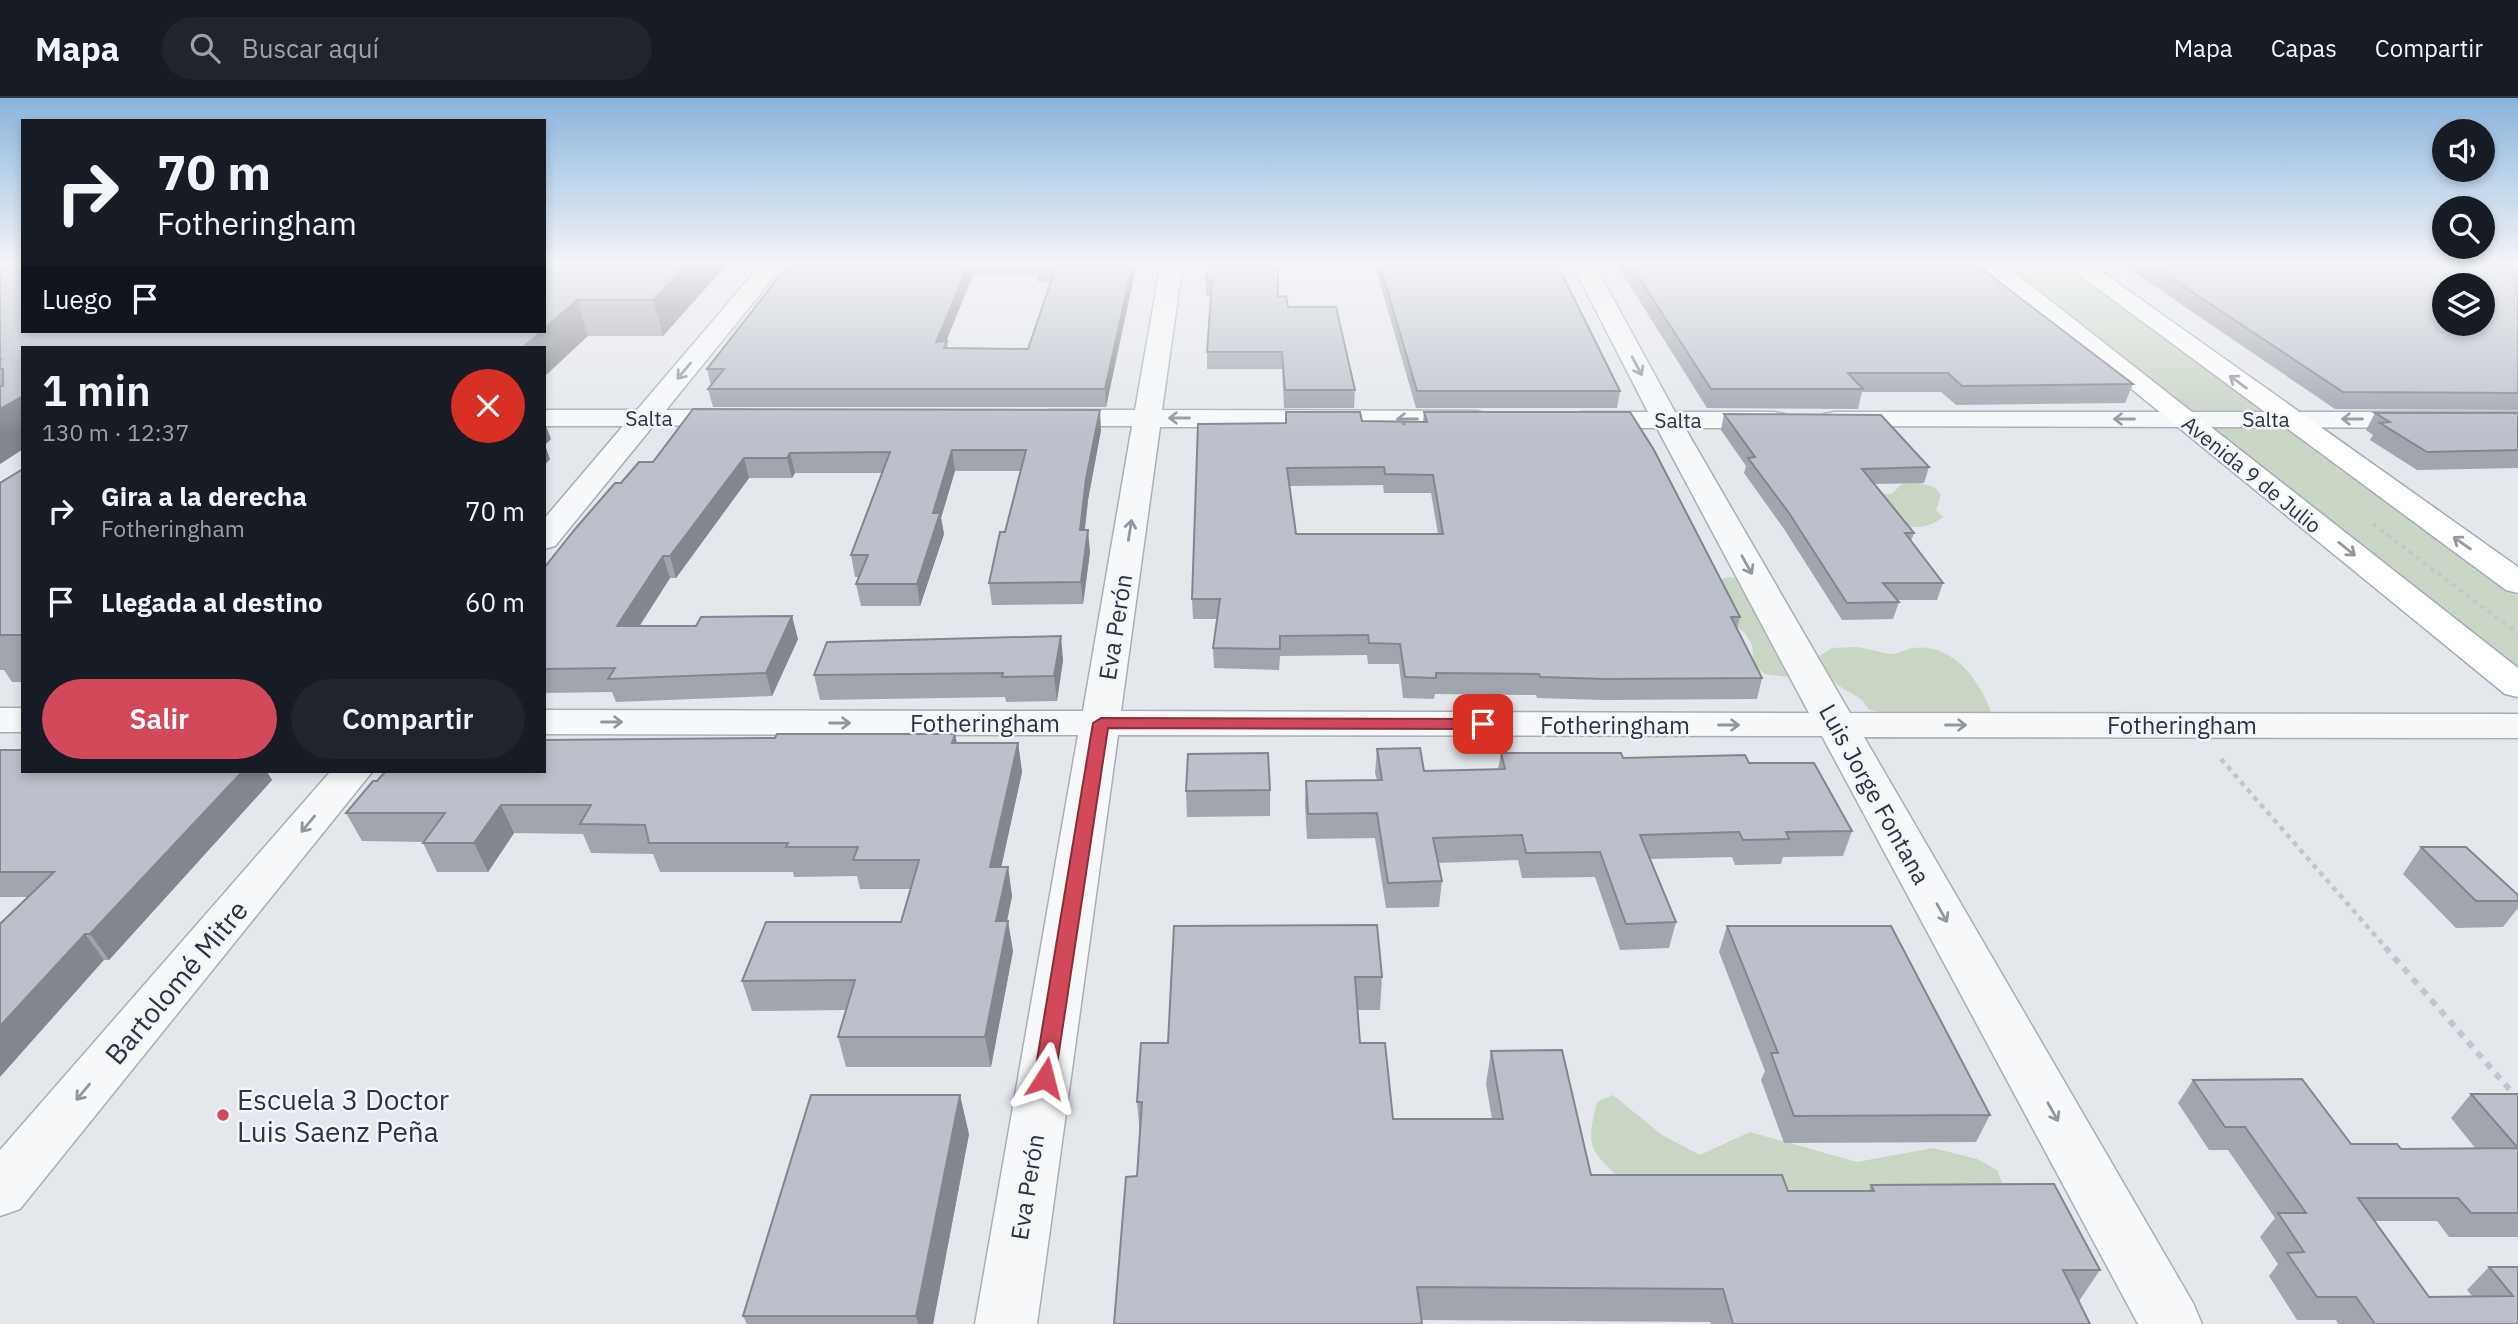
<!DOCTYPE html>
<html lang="es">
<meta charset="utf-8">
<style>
:root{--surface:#171b24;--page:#20242c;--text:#f1f3f6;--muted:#9ea1a6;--line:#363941;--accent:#d1495b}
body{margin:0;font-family:"IBM Plex Sans",sans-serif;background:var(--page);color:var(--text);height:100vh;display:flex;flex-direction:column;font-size:26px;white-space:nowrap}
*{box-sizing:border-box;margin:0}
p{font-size:23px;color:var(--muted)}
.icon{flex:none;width:38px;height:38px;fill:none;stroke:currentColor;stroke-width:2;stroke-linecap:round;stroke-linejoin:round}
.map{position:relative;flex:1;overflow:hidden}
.panel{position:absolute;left:21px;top:248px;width:525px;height:427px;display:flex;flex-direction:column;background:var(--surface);border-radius:0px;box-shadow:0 4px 10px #0003}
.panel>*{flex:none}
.guide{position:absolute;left:21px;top:21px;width:525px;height:214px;border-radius:0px;box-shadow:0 4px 10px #0003;background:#171b24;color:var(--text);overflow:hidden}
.fabs{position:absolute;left:2432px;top:21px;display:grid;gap:14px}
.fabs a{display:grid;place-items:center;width:63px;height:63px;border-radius:50%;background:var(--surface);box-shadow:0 4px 10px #0003;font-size:35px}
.pin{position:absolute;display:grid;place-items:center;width:60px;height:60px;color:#fff;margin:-30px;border-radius:14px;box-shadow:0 4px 10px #0006}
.me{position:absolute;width:77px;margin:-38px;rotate:9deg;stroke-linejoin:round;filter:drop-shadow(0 0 5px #0008)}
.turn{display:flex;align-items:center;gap:24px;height:147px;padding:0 21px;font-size:32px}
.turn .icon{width:91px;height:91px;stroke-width:2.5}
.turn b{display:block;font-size:49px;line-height:60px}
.then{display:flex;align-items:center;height:66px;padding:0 21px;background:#0003;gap:14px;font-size:26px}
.round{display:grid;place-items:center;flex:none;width:74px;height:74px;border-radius:37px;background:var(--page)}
.summary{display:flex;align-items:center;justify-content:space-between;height:119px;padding:0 21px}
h1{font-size:42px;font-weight:600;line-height:52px}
.action{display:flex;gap:14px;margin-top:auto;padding:14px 21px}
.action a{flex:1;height:80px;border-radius:42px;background:var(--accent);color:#fff;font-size:28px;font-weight:600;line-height:80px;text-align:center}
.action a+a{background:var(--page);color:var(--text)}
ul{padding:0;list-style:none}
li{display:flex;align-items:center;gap:21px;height:91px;padding:0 21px}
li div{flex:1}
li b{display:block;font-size:26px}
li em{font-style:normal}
header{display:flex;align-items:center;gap:42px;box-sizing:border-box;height:98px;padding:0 35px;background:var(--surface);border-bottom:2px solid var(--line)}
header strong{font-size:33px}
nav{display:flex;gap:38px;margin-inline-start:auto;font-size:24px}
.search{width:490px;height:63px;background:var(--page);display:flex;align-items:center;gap:18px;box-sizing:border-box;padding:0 24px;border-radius:38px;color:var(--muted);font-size:26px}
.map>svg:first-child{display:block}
.green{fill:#c9d6c5}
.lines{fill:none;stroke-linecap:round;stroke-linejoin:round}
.minor-casing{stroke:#a9aeb7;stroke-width:3}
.major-casing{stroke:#a3abb8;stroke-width:3}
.path-far2{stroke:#c2c5cb;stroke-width:3.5;stroke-dasharray:4.5 4.5;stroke-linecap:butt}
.path-far1{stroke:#c2c5cb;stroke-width:4.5;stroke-dasharray:5 5;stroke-linecap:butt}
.path{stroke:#c2c5cb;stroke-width:6;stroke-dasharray:7 7;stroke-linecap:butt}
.minor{fill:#f7f8fa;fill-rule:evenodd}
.major{fill:#fff;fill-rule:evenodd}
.wall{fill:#a1a5ae;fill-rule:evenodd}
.shaded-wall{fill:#83868d}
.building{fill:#bbc0ca;stroke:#83868d;stroke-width:2;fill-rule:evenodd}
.oneway{stroke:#9196a0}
.oneway2{stroke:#959aa2}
.route{fill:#d1495b;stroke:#882f3b;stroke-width:2}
.poi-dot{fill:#d1495b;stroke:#f4f6f9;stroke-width:2.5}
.labels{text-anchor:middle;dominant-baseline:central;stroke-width:5;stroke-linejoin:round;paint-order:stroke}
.far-street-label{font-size:21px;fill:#2b3445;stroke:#f4f6f9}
.street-label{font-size:24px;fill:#2b3445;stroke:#f4f6f9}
.near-street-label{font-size:28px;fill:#2b3445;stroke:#f4f6f9}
.near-poi-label{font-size:28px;fill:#2b3445;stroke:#f4f6f9;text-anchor:start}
</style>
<header>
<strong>Mapa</strong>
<div class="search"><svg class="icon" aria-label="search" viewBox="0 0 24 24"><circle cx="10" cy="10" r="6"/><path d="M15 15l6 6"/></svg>Buscar aquí</div>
<nav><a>Mapa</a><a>Capas</a><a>Compartir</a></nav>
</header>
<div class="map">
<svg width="2518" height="1226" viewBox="0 0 2518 1226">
<rect width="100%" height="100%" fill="#e4e7ec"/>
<!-- green -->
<g class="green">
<polygon points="1999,164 2059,164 2518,499 2518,574"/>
<path d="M1912,383L1934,389L1941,397L1936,412L1943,419C1910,445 1886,415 1859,395L1892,396L1903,384Z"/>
<polygon points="1729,479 1747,481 1795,580 1765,576 1754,568 1752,547 1745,535 1733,526 1716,483"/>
<path d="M1854,549C1867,549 1878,555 1892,556C1899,556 1906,551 1913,550C1955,544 1983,587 1993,620L1883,617L1868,611C1862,597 1849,596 1838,587C1829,579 1824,569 1819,558L1832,550Z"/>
<path d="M1613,997L1662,1037L1700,1057L1750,1034L1857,1064L1933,1050L1977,1061L1997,1072L2005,1092L1999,1106L1626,1087C1592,1052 1584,1054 1597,1004Z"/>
</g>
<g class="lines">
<!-- minor casing -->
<g class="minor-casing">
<g id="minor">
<polygon points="763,164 786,164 666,312 738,312 748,314 752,320 748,326 653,328 555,448 544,451 544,421 623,328 544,328 544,312 637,312"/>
<polygon points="1161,164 1183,164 1162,312 1476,313 1486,315 1490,321 1486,327 1476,329 1160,329 1121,613 1809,615 1657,330 1582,330 1572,328 1568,322 1572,316 1582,314 1648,314 1571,164 1593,164 1675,314 1774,314 1784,316 1788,322 1784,328 1774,330 1685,330 1850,615 2518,616 2518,640 1864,639 2193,1205 2202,1226 2138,1226 1822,638 1118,637 1037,1226 975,1226 1078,637 544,636 544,612 1083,613 1132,328 1050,328 1040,326 1036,320 1040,314 1050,312 1135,312"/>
<polygon points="1834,314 2518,314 2518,330 1824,328 1820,322 1824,316"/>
<rect x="0" y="610" width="23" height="24"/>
<polygon points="330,674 372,674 20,1111 0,1118 0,1052"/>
</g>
</g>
<!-- major casing -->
<g class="major-casing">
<g id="major">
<polygon points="1976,164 2001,164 2518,570 2518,599 2505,596"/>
<polygon points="2062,164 2088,164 2518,469 2518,495 2506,492"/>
</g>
</g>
<!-- path-far2 -->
<polyline class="path-far2" points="2373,426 2518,536"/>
<!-- path-far1 -->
<polyline class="path-far1" points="2221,661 2387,851"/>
<!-- path -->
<polyline class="path" points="2385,849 2518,1001"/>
<!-- minor -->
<use href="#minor" class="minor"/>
<!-- major -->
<use href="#major" class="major"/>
</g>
<!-- wall -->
<g class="wall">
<polygon points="0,164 23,233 544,233 544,164 729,164 663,238 588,238 544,250 23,250 23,351 0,366"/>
<path d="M793,164H1137L1106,309H713L708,291L711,288L707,271ZM973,177H1037L1038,184H1051L1028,251L948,250L947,243H946Z"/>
<polygon points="1209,164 1278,199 1288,209 1355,292 1354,310 1284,310 1282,271 1207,271 1207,254 1211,198 1206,198 1206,182"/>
<polygon points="1374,164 1556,164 1620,293 1617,310 1416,310"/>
<polygon points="1615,164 1973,164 2133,286 2125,305 1956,307 1941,294 1862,294 1858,311 1707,310"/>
<polygon points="2119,164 2495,164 2518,173 2518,312 2335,311"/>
<polygon points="2502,164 2518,164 2518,172"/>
<path d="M1286,314L1362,323L1423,324L1424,314L1740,519L1737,531L1762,580L1757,601L1602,602L1537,600L1536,597L1435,596L1434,601L1403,600L1399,566H1368L1367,557L1280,558L1279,572L1214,570L1213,550L1217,521H1193L1192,501L1286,325ZM1383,387L1384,395H1431L1438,436H1296L1290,388Z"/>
<polygon points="2375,315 2518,315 2518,370 2417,372 2370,342 2373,337 2366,332"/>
<polygon points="1724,316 1929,369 1924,385 1874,386 1914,435 1911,443 1943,485 1937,502 1897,502 1899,504 1893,521 1842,522 1784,431 1744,375 1746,368 1721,332"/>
<polygon points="1101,332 1088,402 1085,432 1090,454 1083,506 992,507 989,485 1005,434 1021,373 955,373 941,420 944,436 920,508 861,508 856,486 859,479 855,479 851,457 882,375 795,375 792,380 749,380 676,480 670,480 639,528 798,541 772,598 616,604 612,594 544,595 544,470 621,385 653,364"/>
<polygon points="23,371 23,584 12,584 4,572 0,572 0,385"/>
<polygon points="1063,562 1057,603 1006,604 1005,599 820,602 814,577"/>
<polygon points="955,636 957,645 1018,645 1022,674 1001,769 1008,769 1012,798 1007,823 1013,853 991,969 846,969 838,939 846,912 752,913 742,883 901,824 911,791 860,791 857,778 794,779 793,774 660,774 653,756 591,755 583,736 514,735 488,774 437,774 423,745 424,744 362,743 346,715 377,683 629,642"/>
<polygon points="1377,651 1424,673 1498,671 1501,655 1749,665 1852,733 1843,758 1783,759 1781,766 1735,767 1732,759 1650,761 1676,824 1669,850 1620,852 1595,779 1522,780 1518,762 1438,765 1442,783 1439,809 1386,810 1375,740 1307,741 1305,707 1306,683 1377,682 1375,675"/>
<polygon points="0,652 23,674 267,674 272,682 109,862 104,862 28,799 0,799"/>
<polygon points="1270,692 1270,718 1187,719 1186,693"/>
<polygon points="2421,749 2518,797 2518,810 2503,829 2456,830 2403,776"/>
<polygon points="1174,828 1382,879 1380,912 1357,912 1360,945 1393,1021 1492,1021 1486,986 1491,953 1591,1077 1788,1093 1869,1093 1871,1087 2100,1172 2079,1203 2090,1226 1711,1226 1710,1224 1421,1222 1137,1078 1140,1037 1137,1004 1168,945"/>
<polygon points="1727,828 1990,1017 1976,1044 1784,1045 1761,982 1765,973 1719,854"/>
<polygon points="2193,982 2351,1046 2401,1051 2476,1051 2451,1020 2471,996 2518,996 2518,1139 2449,1139 2437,1123 2375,1123 2429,1199 2472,1198 2467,1192 2489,1169 2518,1169 2518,1226 2338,1226 2336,1222 2297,1222 2269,1178 2278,1166 2260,1139 2275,1120 2228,1052 2209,1052 2178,1005"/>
<polygon points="969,1036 933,1226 747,1226 743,1218"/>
</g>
<!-- shaded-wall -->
<g class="shaded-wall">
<polygon points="690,164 729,164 663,238 653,202"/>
<polygon points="970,164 971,164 973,177 939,261 936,244"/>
<polygon points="1133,164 1137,164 1106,309 1105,291"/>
<polygon points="577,202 588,238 544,279 544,250 522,250 542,233 544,233 544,231"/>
<polygon points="23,298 23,351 0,366 0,311"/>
<polygon points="1100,312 1101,332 1088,402 1082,454 1080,432 1086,381"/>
<polygon points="544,323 551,341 545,347 550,361 544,368"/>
<polygon points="952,352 955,373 941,420 944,436 920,508 917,486 933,415"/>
<polygon points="790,355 795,375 792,380 787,360"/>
<polygon points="744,360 749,380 676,480 670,458"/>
<polygon points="1088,432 1090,454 1083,506 1081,484"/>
<polygon points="663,458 670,480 625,551 617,528"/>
<polygon points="792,518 798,541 772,598 766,575"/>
<polygon points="1061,538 1063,562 1057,603 1054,578"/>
<polygon points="955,636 960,664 952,645"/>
<polygon points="1018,645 1022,674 995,798 990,769"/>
<polygon points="242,674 267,674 272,682 109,862 90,836"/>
<polygon points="501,707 514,735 488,774 474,745"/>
<polygon points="1008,769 1012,798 1001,853 996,823"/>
<polygon points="1008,823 1013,853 991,969 985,939"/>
<polygon points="85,836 104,862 0,979 0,928"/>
<polygon points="960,997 969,1036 933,1226 918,1226 916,1218"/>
</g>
<!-- building -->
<g class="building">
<polygon points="0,164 23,164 23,233 542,233 522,250 23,250 23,298 0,311 0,288 3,288 3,271 0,271 0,262 2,261 0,261"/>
<polygon points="544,164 690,164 653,202 577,202 544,231"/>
<polygon points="793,164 970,164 936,244 947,243 944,250 1028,251 1056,169 1036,168 1038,164 1133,164 1105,291 708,291 724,271 707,271 771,189"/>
<polygon points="1209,164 1278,164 1278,199 1286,198 1288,209 1336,209 1355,292 1285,292 1282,254 1207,254 1212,183 1206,182"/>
<polygon points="1379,164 1556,164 1620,293 1417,293"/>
<polygon points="1629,164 1973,164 2133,286 1962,288 1948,275 1848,275 1863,291 1711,291"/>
<path d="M2147,164H2495L2518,173V295L2343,294ZM2445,187H2483V226H2445Z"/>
<polygon points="693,311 1100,312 1086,381 1080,432 1088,432 1081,484 989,485 1000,434 1005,434 1026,352 952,352 933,415 940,415 917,486 856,486 868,457 851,457 890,354 790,355 787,360 744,360 670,458 663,458 617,528 696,528 701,519 792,518 766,575 608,581 615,570 544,571 544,470 576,430 615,385 621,385 639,364 653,364"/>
<path d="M1286,314H1360L1362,323L1427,324L1424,314H1630L1654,352L1740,519H1731L1762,580L1605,581L1540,579L1539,576L1436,575V580L1405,579L1400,546L1369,545L1368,537L1280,538V551L1213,550L1220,501H1192L1198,326L1286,325ZM1384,369L1385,376L1433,377L1443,436H1296L1287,370Z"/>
<polygon points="2375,315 2518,315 2518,352 2427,354 2380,325 2390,324"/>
<polygon points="1724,316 1881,317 1929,369 1862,371 1914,435 1905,435 1943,485 1883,485 1899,504 1847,505 1789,415 1748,360 1755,359"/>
<polygon points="23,371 23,537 0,537 0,385"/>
<polygon points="1061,538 1054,578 1002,579 1003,575 814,577 827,544"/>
<polygon points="777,636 955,636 952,645 1018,645 990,769 1008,769 996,823 1008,823 985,939 838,939 855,882 742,883 766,824 901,824 919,762 853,762 858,749 786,749 788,745 649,745 645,727 580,726 591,707 501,707 474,745 423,745 445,715 346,715 373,683 377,683 385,674 544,674 544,642 775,640"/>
<polygon points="1420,650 1424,673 1505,671 1501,655 1621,655 1623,660 1745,657 1749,665 1814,665 1852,733 1786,734 1789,741 1743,742 1739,734 1640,737 1676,824 1626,826 1600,754 1526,755 1522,737 1433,740 1442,783 1388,785 1377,715 1308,716 1306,683 1382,682 1377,651"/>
<polygon points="0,652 23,652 23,674 242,674 90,836 85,836 0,928 0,826 54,774 0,774"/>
<polygon points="1268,655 1270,692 1186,693 1188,656"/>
<polygon points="2421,749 2466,749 2518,797 2518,803 2476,803"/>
<polygon points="1377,827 1382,879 1355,879 1360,945 1385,945 1393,1021 1503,1021 1491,953 1562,952 1591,1077 1782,1077 1788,1093 1874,1093 1871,1087 2054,1086 2100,1172 2063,1172 2090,1226 1733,1226 1723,1191 1417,1189 1422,1226 1114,1226 1126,1079 1137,1078 1142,1004 1137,1004 1141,945 1168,945 1174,828"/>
<polygon points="1727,828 1891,828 1990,1017 1794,1018 1771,955 1778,955"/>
<polygon points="2302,981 2351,1046 2397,1046 2401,1051 2518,1050 2471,996 2518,996 2518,1115 2471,1115 2458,1100 2358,1100 2429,1199 2513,1198 2489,1169 2518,1169 2518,1226 2375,1226 2356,1199 2317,1199 2287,1155 2304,1154 2278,1115 2306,1115 2245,1029 2225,1029 2193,982"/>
<polygon points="811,997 960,997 916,1218 743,1218"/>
</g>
<!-- one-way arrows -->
<defs><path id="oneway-shaft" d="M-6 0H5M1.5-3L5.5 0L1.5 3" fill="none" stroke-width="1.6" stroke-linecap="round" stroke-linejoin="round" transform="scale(1.75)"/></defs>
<g class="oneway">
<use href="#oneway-shaft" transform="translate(1637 268) rotate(62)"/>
<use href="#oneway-shaft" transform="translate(684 273) rotate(130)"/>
<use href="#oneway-shaft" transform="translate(1179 320) rotate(-180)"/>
<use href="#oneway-shaft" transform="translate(1407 321) rotate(-180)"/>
<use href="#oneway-shaft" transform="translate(2124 321) rotate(180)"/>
<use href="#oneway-shaft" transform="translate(2352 321) rotate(-180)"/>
<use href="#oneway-shaft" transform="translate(1130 432) rotate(-81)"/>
<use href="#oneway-shaft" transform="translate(1747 467) rotate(61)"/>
<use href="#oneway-shaft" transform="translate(612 624)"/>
<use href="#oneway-shaft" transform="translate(840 625)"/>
<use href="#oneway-shaft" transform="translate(1729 627)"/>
<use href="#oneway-shaft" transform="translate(1956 627)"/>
<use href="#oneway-shaft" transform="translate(308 726) rotate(130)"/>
<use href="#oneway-shaft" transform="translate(1942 815) rotate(61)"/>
<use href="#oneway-shaft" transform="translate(83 994) rotate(130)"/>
<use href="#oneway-shaft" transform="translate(2053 1014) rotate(61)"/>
</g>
<g class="oneway2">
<use href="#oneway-shaft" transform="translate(2238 284) rotate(-144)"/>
<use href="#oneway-shaft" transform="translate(2462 445) rotate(-145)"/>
<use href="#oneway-shaft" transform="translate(2347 451) rotate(39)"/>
</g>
<!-- sky -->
<linearGradient id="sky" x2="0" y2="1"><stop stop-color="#8bb4dd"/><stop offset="0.49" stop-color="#f3f4f6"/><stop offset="1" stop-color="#f3f4f6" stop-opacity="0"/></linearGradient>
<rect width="2518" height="336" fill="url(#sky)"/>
<!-- route -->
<polygon class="route" points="1101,620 1483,621 1491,626 1483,631 1108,630 1055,980 1052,987 1045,989 1037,987 1034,980 1093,625"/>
<!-- markers -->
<circle class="poi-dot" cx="223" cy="1017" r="7"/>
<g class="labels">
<!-- far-street labels -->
<g class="far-street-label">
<text x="649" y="320">Salta</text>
<text x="2266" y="321">Salta</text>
<text x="1678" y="322">Salta</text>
<text transform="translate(2252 376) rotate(39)">Avenida 9 de Julio</text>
</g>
<!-- street labels -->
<g class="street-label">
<text transform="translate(1115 529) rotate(-81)">Eva Perón</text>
<text x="985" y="625">Fotheringham</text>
<text x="1615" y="627">Fotheringham</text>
<text x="2182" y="627">Fotheringham</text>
<text transform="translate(1875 696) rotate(61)">Luis Jorge Fontana</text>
<text transform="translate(1027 1089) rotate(-81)">Eva Perón</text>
</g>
<!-- near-street labels -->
<g class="near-street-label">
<text transform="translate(176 884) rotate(-50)">Bartolomé Mitre</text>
</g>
<!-- near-poi labels -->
<g class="near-poi-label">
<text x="237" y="1001">Escuela 3 Doctor<tspan x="237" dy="32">Luis Saenz Peña</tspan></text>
</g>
</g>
</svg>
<div class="fabs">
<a><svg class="icon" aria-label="sound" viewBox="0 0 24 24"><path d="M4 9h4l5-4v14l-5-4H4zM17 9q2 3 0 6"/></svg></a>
<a><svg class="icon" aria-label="search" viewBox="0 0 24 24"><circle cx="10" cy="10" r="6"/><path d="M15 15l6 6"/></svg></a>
<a><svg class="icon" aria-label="layers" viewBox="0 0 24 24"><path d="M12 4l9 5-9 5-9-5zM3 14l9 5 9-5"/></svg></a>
</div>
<div class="pin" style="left:1483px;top:626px;background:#d93025"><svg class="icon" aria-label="arrive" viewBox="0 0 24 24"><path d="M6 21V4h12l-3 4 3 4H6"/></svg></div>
<svg class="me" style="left:1045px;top:980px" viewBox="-20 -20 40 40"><path d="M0-17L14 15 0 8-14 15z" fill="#d1495b" stroke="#fff" stroke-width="4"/></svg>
<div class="guide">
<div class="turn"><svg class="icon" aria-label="right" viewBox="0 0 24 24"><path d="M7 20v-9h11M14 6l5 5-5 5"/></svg><div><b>70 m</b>Fotheringham</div></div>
<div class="then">Luego<svg class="icon" aria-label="arrive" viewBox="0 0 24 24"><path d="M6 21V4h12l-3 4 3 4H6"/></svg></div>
</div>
<section class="panel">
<div class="summary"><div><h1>1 min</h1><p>130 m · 12:37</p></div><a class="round" style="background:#d93025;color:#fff"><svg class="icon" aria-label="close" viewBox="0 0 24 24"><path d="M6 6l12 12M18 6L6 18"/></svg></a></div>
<ul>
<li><svg class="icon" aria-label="right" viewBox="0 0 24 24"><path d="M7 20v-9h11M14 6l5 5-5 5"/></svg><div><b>Gira a la derecha</b><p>Fotheringham</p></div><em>70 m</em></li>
<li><svg class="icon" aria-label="arrive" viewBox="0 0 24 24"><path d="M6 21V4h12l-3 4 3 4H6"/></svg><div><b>Llegada al destino</b></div><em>60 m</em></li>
</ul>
<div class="action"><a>Salir</a><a>Compartir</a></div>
</section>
</div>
